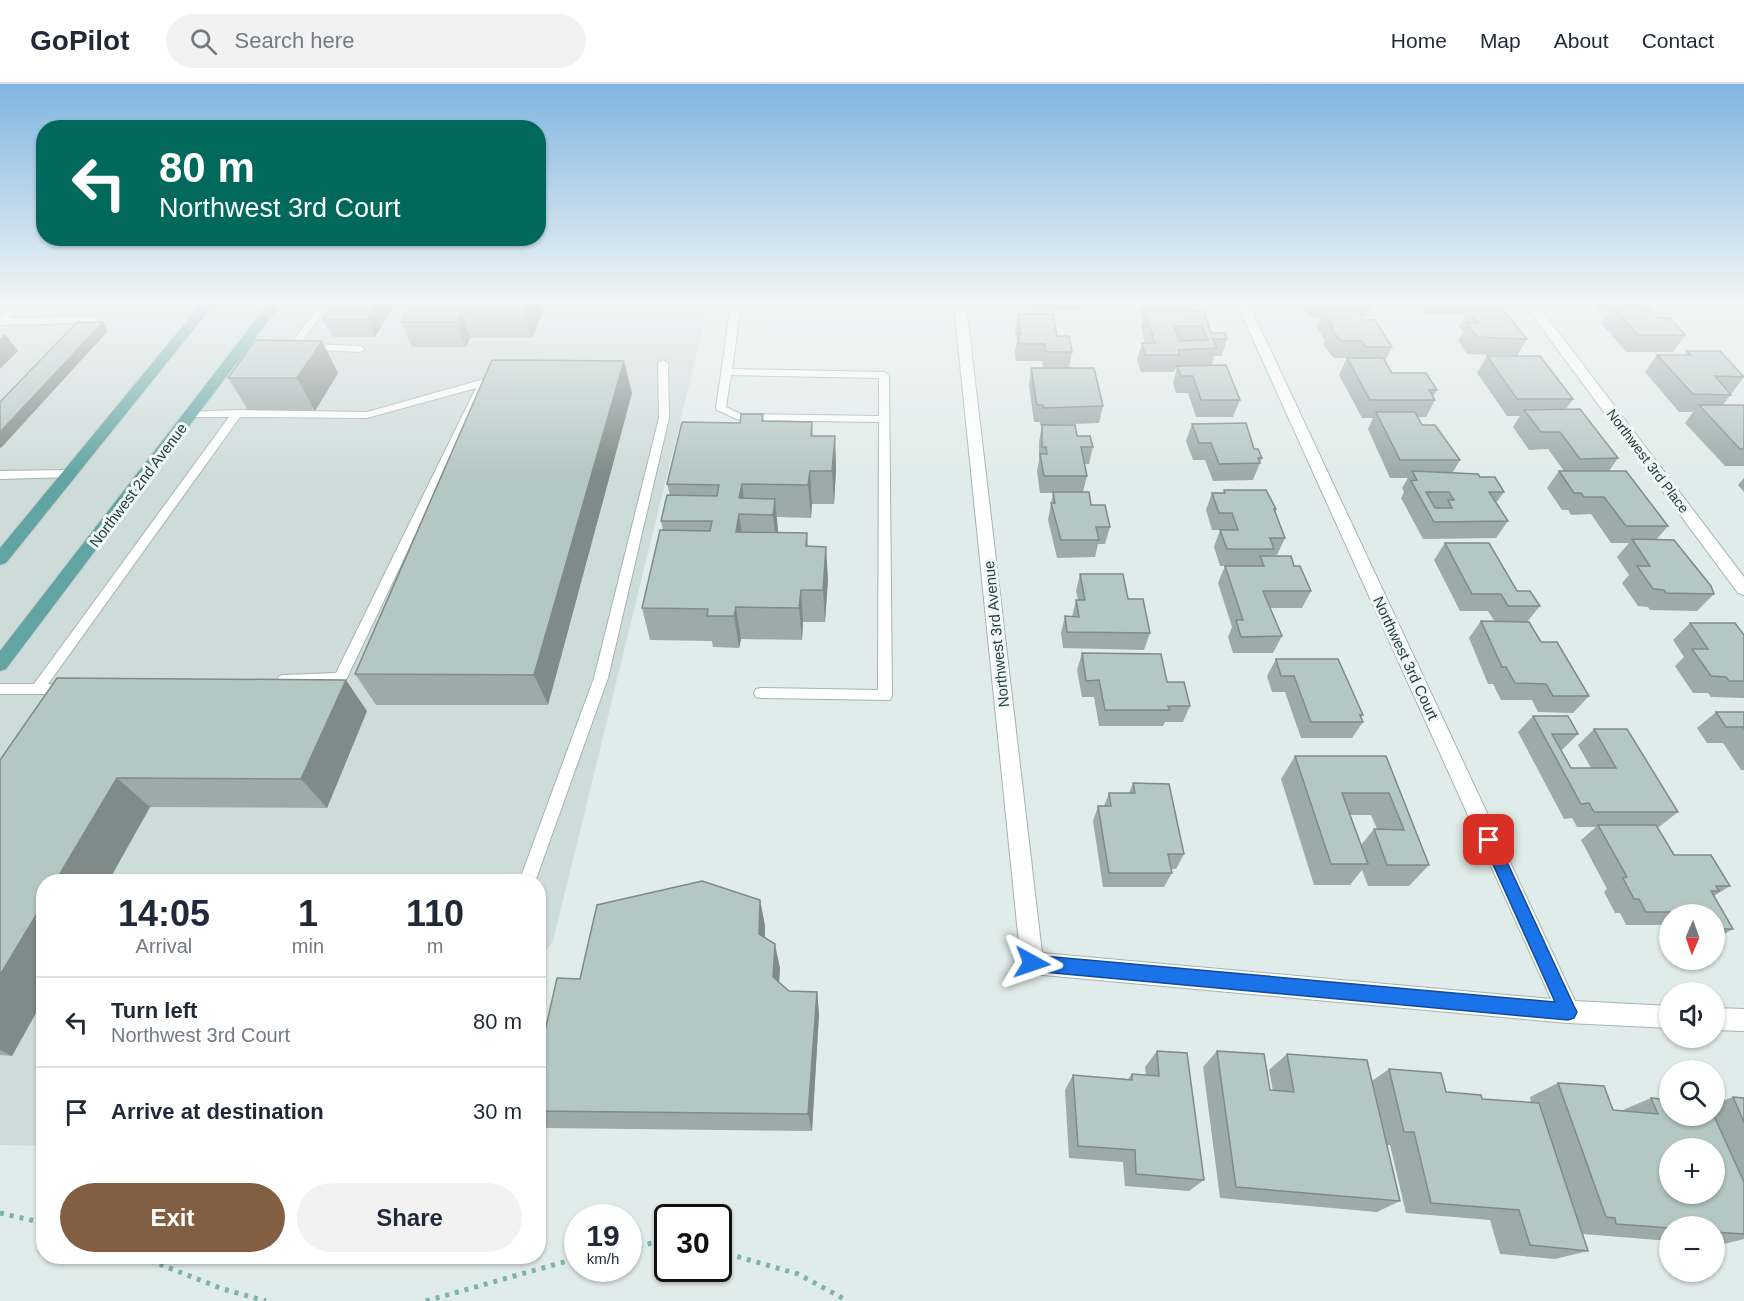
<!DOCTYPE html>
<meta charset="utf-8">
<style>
:root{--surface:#fff;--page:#f2f2f3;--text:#1f2937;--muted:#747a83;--line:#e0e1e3;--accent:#825f42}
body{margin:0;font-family:Helvetica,sans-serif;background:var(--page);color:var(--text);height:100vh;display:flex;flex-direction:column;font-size:22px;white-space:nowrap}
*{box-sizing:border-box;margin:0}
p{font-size:20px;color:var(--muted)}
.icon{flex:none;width:33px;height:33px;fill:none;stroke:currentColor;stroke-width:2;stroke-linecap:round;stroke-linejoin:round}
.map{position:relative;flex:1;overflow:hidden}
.drawer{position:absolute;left:36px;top:790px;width:510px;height:390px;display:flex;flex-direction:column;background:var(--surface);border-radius:24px;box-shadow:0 2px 4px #0004}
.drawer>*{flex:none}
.hud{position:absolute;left:36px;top:36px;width:510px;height:126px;border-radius:24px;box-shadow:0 2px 4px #0004;background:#00695c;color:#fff;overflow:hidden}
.needle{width:39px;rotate:182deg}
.fabs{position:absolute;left:1659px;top:820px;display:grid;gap:12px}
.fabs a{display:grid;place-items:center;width:66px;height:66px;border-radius:50%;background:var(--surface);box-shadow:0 2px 4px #0004;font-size:30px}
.speed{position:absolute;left:564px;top:1120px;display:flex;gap:12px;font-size:30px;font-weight:700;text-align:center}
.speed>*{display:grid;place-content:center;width:78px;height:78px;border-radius:50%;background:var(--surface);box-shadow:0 2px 4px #0004;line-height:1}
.speed small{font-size:15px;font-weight:400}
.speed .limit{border:3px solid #111;border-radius:9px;background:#fff;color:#111}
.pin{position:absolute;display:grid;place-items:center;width:51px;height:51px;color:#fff;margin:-26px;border-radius:12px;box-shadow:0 3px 9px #0006}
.me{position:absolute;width:66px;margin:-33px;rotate:95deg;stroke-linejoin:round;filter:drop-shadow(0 0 4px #0008)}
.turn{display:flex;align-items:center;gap:21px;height:126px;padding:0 24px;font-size:27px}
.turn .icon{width:78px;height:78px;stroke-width:2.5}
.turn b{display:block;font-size:42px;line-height:51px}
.eta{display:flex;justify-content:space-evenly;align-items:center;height:102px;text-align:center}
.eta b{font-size:36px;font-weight:700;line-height:42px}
.cta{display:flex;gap:12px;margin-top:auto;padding:12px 24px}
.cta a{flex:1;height:69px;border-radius:36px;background:var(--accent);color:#fff;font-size:24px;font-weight:700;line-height:69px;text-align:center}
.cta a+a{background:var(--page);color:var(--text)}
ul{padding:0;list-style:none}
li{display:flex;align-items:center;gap:18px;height:90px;padding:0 24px;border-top:2px solid var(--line)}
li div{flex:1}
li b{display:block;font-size:22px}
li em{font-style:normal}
header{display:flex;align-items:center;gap:36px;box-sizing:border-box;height:84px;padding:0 30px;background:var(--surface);border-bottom:2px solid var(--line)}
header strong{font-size:28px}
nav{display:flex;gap:33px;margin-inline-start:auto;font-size:21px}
.search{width:420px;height:54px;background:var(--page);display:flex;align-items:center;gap:15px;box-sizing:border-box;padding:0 21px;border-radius:33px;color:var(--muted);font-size:22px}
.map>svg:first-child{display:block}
.built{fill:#cedcd9}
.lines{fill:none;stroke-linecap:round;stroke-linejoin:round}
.lane-casing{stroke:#a3b4b2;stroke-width:2}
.street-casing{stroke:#a3b4b2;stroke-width:2}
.primary-casing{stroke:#c1c9c8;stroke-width:2}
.path{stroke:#7eb2ad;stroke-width:5;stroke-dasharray:4 6;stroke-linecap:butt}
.lane{fill:#fff;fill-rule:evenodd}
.street{fill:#fff;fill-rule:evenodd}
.primary{fill:#62a4a2;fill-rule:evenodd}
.wall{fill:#9caba8;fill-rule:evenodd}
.shaded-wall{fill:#7f8b88}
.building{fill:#b5c7c3;stroke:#7f8b88;stroke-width:1.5;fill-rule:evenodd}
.route{fill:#1a73e8;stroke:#114b97;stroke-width:1.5}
.labels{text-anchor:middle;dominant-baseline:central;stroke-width:6;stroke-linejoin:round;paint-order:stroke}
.far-street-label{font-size:14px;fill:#203d3c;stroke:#f1f8f6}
.street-label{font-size:15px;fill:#203d3c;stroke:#f1f8f6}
</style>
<header>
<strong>GoPilot</strong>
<div class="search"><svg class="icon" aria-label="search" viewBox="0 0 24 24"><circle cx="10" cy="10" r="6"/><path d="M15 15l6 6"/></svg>Search here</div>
<nav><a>Home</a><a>Map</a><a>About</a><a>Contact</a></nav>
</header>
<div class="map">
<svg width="1744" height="1217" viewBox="0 0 1744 1217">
<rect width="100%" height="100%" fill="#e0ece9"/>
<!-- built -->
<polygon class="built" points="301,220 709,220 553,857 539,876 538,798 44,798 43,1062 0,1061 0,232"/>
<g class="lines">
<!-- lane casing -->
<g class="lane-casing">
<g id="lane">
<polygon points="13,220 23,220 9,234 94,233 99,236 84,252 81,253 76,250 86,239 0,241 0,233"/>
<polygon points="321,220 330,220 299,261 293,261 293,257"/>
<path d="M731,220H741L732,285L884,288L889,291L892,612L890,616L761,614L756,613L754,609L756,605L761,604L878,606L879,338L739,336L717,326L716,324ZM731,291L879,294V332L741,330L726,323Z"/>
<polygon points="308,260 360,262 365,265 360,268 305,265 303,263"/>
<polygon points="663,276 668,279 669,334 608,594 535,798 519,798 594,594 659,334 658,279"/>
<polygon points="488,294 493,297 481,302 485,305 345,598 284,601 279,600 277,596 279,592 284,591 336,589 476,304 367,334 240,333 48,600 72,602 74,606 72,610 0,610 0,600 34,600 229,333 192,333 188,332 188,328 238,326 367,328"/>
<polygon points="69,386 75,390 73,393 0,395 0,387"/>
</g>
</g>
<!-- street casing -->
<g class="street-casing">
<g id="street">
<polygon points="954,220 966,220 1042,869 1551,915 1237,220 1249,220 1575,917 1670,922 1670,944 1568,939 1032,890 1024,887 1021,879"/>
<polygon points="1524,220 1537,220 1744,493 1744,511 1738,509"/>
<polygon points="1714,924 1744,925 1744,947 1714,946"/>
</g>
</g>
<!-- primary casing -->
<g class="primary-casing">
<g id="primary">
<polygon points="201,220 214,220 6,479 0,481 0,464"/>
<polygon points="268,220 281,220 6,585 0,587 0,567"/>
</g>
</g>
<!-- path -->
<g class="path">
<polyline points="0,1129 44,1139"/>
<polyline points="628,1164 657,1158 668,1160"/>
<polyline points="718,1167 798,1190 848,1217"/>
<polyline points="141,1173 223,1205 266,1217"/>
<polyline points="426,1217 578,1174"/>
</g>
<!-- lane -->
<use href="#lane" class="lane"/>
<!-- street -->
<use href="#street" class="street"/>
<!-- primary -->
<use href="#primary" class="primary"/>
</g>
<!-- wall -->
<g class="wall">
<polygon points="334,220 395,220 375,253 332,253 323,236"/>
<polygon points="411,220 543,227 532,254 470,254 466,263 412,263 401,238"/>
<polygon points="1028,220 1081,220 1080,226 1029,225"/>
<polygon points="1142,220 1192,220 1190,227 1211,249 1227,255 1222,272 1214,272 1212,281 1240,316 1233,333 1196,333 1188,309 1176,309 1173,299 1177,283 1176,283 1174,288 1141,288 1137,276 1142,259 1145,259 1141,244 1143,234 1140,226"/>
<polygon points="1303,220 1373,220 1367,233 1362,233 1392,263 1385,277 1392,289 1437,306 1433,313 1435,316 1426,333 1418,333 1422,341 1460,376 1453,388 1480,393 1504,408 1496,419 1508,437 1496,454 1423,455 1401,414 1404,408 1402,404 1408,394 1390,394 1368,345 1373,334 1362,334 1339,291 1347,274 1354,274 1334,274 1325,263 1323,260 1325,257 1316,242 1320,233 1310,233"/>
<polygon points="1420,220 1493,220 1490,226 1527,255 1517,272 1467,270 1458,256 1463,248 1459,243 1466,230 1426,230"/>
<polygon points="1593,220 1639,220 1638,222 1685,251 1673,268 1626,268 1601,239 1609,227 1598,227"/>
<polygon points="1018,230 1057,252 1072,268 1069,284 1103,322 1099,339 1047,341 1077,352 1093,363 1089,380 1084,380 1087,392 1083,408 1091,421 1110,443 1105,460 1098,460 1095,473 1057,474 1048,436 1053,409 1040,409 1037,387 1039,377 1039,358 1042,341 1040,341 1040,338 1034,338 1029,301 1031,284 1043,284 1042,277 1016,277 1015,267 1017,256 1015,246"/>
<polygon points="322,257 338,289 315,327 248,326 228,294"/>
<polygon points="1687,267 1744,292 1744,293 1723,321 1744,321 1744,382 1725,382 1685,339 1693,328 1679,328 1645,288 1657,271 1684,271"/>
<polygon points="1487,272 1573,315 1566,325 1618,374 1609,387 1668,442 1656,456 1714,510 1697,527 1650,526 1648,523 1638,522 1622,499 1629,491 1617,473 1629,459 1611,459 1591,430 1571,431 1568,426 1562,426 1547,404 1559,387 1564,387 1548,365 1529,366 1513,343 1520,332 1507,332 1477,289"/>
<polygon points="632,309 548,621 376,621 355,590"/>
<polygon points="763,330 764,338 812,338 813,352 835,352 836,385 834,420 812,420 811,434 777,433 778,448 807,449 808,462 828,495 825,538 803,538 802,556 741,555 739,564 713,563 712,557 650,556 642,524 663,446 661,437 670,411 667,400 740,339"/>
<polygon points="1192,340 1254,365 1262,374 1253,396 1213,397 1205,376 1193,376 1186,357"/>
<polygon points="1744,394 1744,408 1738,401"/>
<polygon points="1224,406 1276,425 1275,429 1285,454 1277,471 1271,471 1270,472 1294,482 1311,507 1302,524 1270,524 1282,552 1273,569 1233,569 1228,553 1232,543 1218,499 1225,482 1256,482 1220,482 1214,463 1220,446 1212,446 1206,426 1212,409 1223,409"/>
<polygon points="1445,459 1540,522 1527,538 1541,558 1589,612 1573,629 1538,628 1532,616 1501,616 1493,600 1488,600 1469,554 1481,537 1495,538 1488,527 1460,527 1434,476"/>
<polygon points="1080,490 1128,515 1150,549 1144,566 1063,564 1061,549 1065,532 1072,533 1076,516 1078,516 1076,507"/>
<polygon points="1690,539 1744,551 1744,614 1711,613 1708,609 1693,609 1675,582 1684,573 1673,556"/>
<polygon points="1082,569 1167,598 1190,622 1183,638 1165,638 1163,642 1099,642 1094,613 1082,613 1077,586"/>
<polygon points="1276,575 1363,631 1361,634 1363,638 1352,654 1301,654 1285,608 1272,608 1267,592"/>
<polygon points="367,627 327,724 150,723 108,798 44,798 12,972 0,971 0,676"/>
<polygon points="1716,628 1744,628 1744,686 1741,686 1723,659 1707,659 1697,644"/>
<polygon points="1533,632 1578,650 1562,666 1561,666 1571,684 1591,684 1578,661 1594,645 1678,728 1659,743 1657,743 1674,771 1730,802 1714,812 1733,845 1714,856 1714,831 1670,831 1670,856 1661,841 1626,841 1620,829 1615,829 1604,808 1607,805 1581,756 1596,743 1577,743 1572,734 1564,735 1518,648"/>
<path d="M1295,672H1386L1429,781L1409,802H1368L1362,786L1350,801H1314L1281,695ZM1350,731H1371L1377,745H1374L1361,761Z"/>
<polygon points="1133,699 1184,770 1176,785 1171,785 1172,789 1164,803 1103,803 1093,737 1098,722 1104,722 1109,709 1129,709"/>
<polygon points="760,816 765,842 765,854 780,884 779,898 789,907 817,908 819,930 812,1047 547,1044 538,1036 538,978 580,895"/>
<polygon points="1157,967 1204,1096 1189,1107 1125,1102 1123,1078 1069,1074 1065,1006 1073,991 1128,995 1132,990 1146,991 1145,983"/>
<polygon points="1217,967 1270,1006 1273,1007 1269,986 1287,970 1372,997 1389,985 1446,1008 1482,1015 1531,1019 1530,1013 1558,999 1613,1026 1623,1026 1651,1014 1714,1032 1714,1020 1733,1013 1744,1014 1744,1155 1720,1161 1714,1160 1714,1143 1670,1143 1670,1157 1583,1150 1581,1144 1580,1144 1588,1167 1555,1175 1500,1170 1490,1136 1406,1129 1390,1061 1387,1061 1400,1117 1377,1128 1220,1114 1203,983"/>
</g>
<!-- shaded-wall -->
<g class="shaded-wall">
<polygon points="377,220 395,220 375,253 367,236"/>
<polygon points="528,220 541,220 543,227 532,254 524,230"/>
<polygon points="461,229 470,254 466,263 456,238"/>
<polygon points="103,238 108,247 1,364 0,363 0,348"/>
<polygon points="5,250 18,267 0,285 0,255"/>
<polygon points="322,257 338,289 315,327 297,294"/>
<polygon points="624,277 632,309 548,621 534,591"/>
<polygon points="835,352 836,385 834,420 832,387"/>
<polygon points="810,387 812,420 811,434 808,401"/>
<polygon points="742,400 746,430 739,414"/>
<polygon points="775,415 778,448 776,463 773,431"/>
<polygon points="739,430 744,463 736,448"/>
<polygon points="826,463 828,495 825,538 823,506"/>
<polygon points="801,506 803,538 802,556 799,524"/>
<polygon points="736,523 741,555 739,564 734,532"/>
<polygon points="346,596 367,627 327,724 301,695"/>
<polygon points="117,694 150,723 108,798 55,798"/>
<polygon points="760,816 765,842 764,875 759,850"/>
<polygon points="44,818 44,915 12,972 0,966 0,891"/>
<polygon points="775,860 780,884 778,916 773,893"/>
<polygon points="817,908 819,930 812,1047 808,1030"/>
</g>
<!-- building -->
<g class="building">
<polygon points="334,220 377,220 367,236 323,236"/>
<polygon points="411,220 528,220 524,230 461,229 456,238 401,238"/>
<polygon points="1612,222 1646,222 1658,234 1670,234 1685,251 1638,251"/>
<polygon points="1357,224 1364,236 1375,236 1392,263 1366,263 1362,257 1341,257 1332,246 1330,243 1333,243 1323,225"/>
<polygon points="1468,226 1503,226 1527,255 1477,253 1467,239 1478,239"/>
<path d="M1204,227L1211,249H1225L1227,255H1213L1217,264L1178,266L1179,271H1145L1142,259H1155L1145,228ZM1174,242H1202L1208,256L1180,257Z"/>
<polygon points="1018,230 1053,230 1057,252 1069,252 1072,268 1046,268 1045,260 1019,260 1018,249 1021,250"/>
<polygon points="77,238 103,238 0,348 0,318"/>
<polygon points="255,256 322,257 297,294 228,294"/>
<polygon points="1687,267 1720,267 1744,293 1715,292 1731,311 1693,310 1657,271 1691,271"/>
<polygon points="1487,272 1540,272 1573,315 1517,315"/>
<polygon points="1347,274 1383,274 1392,289 1426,289 1437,306 1429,306 1435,316 1370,316"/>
<polygon points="492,276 624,277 534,591 355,590"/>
<polygon points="1226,281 1240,316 1201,316 1193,292 1181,292 1177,282"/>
<polygon points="1031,284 1094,284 1103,322 1043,324 1043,321 1037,321"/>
<polygon points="1699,321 1744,321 1744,365 1740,365"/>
<polygon points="1580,325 1618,374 1580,375 1560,348 1541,348 1524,326"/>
<polygon points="1376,328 1415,328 1422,341 1435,341 1460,376 1400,376"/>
<polygon points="741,330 763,330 762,337 812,338 811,352 835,352 832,387 810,387 808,401 742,400 739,414 775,415 773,431 739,430 736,448 807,449 806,462 826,463 823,506 801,506 799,524 736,523 734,532 707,532 708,525 642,524 660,446 710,447 712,437 661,437 667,411 717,412 719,401 667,400 682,338 740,339"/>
<polygon points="1246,339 1254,365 1258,365 1262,374 1258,374 1260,379 1219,380 1211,359 1199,359 1192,340"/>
<polygon points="1042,341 1075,341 1077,352 1090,352 1093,363 1081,363 1087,392 1044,392 1040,370 1047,370 1046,363 1042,363"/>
<path d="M1412,387L1478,390L1480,393H1495L1504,408H1489L1508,437L1434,438L1411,397L1417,396ZM1426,408H1449L1454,416H1448L1452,424H1435Z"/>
<polygon points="1559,387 1626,387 1668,442 1626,442 1604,413 1584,413 1581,409 1574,409"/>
<polygon points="1224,406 1266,406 1276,425 1274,425 1285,454 1270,454 1274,465 1227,465 1220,446 1238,446 1232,429 1219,429 1212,409 1225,409"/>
<polygon points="1053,408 1089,408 1091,421 1105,421 1110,443 1096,443 1099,456 1061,456 1051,419 1055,419"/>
<polygon points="1632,455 1674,456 1711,502 1714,510 1666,509 1664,506 1653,505 1637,482 1650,482"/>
<polygon points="1445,459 1489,459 1517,507 1530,507 1540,522 1508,522 1501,510 1472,510"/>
<polygon points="1260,472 1291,472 1294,482 1300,482 1311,507 1263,507 1282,552 1241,553 1236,536 1243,536 1225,482 1264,482"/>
<polygon points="1080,490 1123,490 1128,515 1143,515 1150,549 1067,548 1065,532 1079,533 1076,516 1085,516"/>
<polygon points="1481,537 1529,538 1541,558 1557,558 1589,612 1553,612 1546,600 1515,599 1506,583 1502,583"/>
<polygon points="1690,539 1735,539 1744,551 1744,597 1729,597 1726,593 1711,592 1692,565 1708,565"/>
<polygon points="1082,569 1161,570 1167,598 1184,598 1190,622 1168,622 1170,626 1105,626 1099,596 1086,597"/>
<polygon points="1276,575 1338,575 1363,631 1360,631 1363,638 1311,638 1294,592 1281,592"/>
<polygon points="57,594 346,596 301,695 117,694 55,798 44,798 44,818 0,891 0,676"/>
<polygon points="1716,628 1744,628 1744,645 1743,643 1726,643"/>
<polygon points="1533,632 1568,632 1578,650 1552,650 1571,684 1616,684 1594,645 1627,645 1678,728 1594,728 1589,719 1581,720"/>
<polygon points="1295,672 1386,672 1429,781 1387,781 1374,745 1404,746 1389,709 1342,709 1368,780 1331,780"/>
<polygon points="1133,699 1169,700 1184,770 1168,770 1172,789 1109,789 1098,722 1111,722 1109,709 1135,709"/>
<polygon points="1598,741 1656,741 1674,771 1711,771 1730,802 1716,802 1719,807 1711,807 1733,845 1714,845 1714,831 1684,831 1682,828 1646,828 1639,815 1634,815 1623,794 1627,793"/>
<polygon points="702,797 760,816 759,850 775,860 773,893 789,907 817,908 808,1030 538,1027 538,978 557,894 580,895 597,821"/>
<polygon points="1157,967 1187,969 1204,1096 1136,1090 1135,1066 1078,1062 1073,991 1132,996 1132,990 1159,992"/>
<polygon points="1217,967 1264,970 1270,1006 1294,1008 1287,970 1367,976 1400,1117 1236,1103"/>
<polygon points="1389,985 1441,989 1446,1008 1481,1011 1482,1015 1539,1019 1588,1167 1530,1161 1519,1126 1431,1119 1414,1048 1404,1048"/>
<path d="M1558,999L1604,1002L1613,1026L1658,1030L1651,1014L1670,1016V1032H1714L1744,1098V1150L1714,1148V1143H1670V1144L1616,1140L1615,1134L1606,1133ZM1670,1065H1714V1110H1670Z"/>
<polygon points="1733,1013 1744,1014 1744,1038"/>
</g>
<!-- sky -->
<linearGradient id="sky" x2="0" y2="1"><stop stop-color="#80b5e0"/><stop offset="0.56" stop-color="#f1f6f5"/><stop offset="1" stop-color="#f1f6f5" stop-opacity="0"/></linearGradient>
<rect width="1744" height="391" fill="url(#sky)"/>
<!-- route -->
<polygon class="route" points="1489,750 1495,752 1574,922 1577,928 1574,934 1568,936 1032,887 1027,885 1024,879 1027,874 1032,871 1555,918 1482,756 1484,752"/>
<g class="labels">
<!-- far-street labels -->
<g class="far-street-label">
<text transform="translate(1648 377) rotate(53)">Northwest 3rd Place</text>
</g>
<!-- street labels -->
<g class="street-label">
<text transform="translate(138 401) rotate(-53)">Northwest 2nd Avenue</text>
<text transform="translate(996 550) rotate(-96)">Northwest 3rd Avenue</text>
<text transform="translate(1406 574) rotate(65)">Northwest 3rd Court</text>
</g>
</g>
</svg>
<div class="fabs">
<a><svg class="needle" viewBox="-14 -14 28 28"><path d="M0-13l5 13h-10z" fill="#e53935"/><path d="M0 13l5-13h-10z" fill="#747a83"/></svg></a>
<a><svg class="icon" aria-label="sound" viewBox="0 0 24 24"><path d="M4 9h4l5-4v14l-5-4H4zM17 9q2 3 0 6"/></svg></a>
<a><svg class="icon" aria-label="search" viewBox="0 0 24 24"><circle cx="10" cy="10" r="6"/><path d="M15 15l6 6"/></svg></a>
<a>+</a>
<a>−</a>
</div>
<div class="speed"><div>19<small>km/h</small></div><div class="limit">30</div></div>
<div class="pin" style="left:1489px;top:756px;background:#d93025"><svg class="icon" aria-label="arrive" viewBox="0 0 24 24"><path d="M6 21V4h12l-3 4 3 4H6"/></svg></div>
<svg class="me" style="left:1032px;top:879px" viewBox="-20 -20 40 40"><path d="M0-17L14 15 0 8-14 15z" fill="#1a73e8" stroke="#fff" stroke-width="4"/></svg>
<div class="hud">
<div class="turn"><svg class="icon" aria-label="left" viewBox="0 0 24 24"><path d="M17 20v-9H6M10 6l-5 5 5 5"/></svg><div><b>80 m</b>Northwest 3rd Court</div></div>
</div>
<section class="drawer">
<div class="eta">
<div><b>14:05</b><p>Arrival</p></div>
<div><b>1</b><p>min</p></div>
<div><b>110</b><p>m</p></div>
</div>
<ul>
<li><svg class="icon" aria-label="left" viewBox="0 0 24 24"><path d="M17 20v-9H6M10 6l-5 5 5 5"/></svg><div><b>Turn left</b><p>Northwest 3rd Court</p></div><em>80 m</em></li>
<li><svg class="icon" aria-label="arrive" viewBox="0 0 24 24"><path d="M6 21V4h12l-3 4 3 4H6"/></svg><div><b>Arrive at destination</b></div><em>30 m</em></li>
</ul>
<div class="cta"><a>Exit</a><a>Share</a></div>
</section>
</div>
